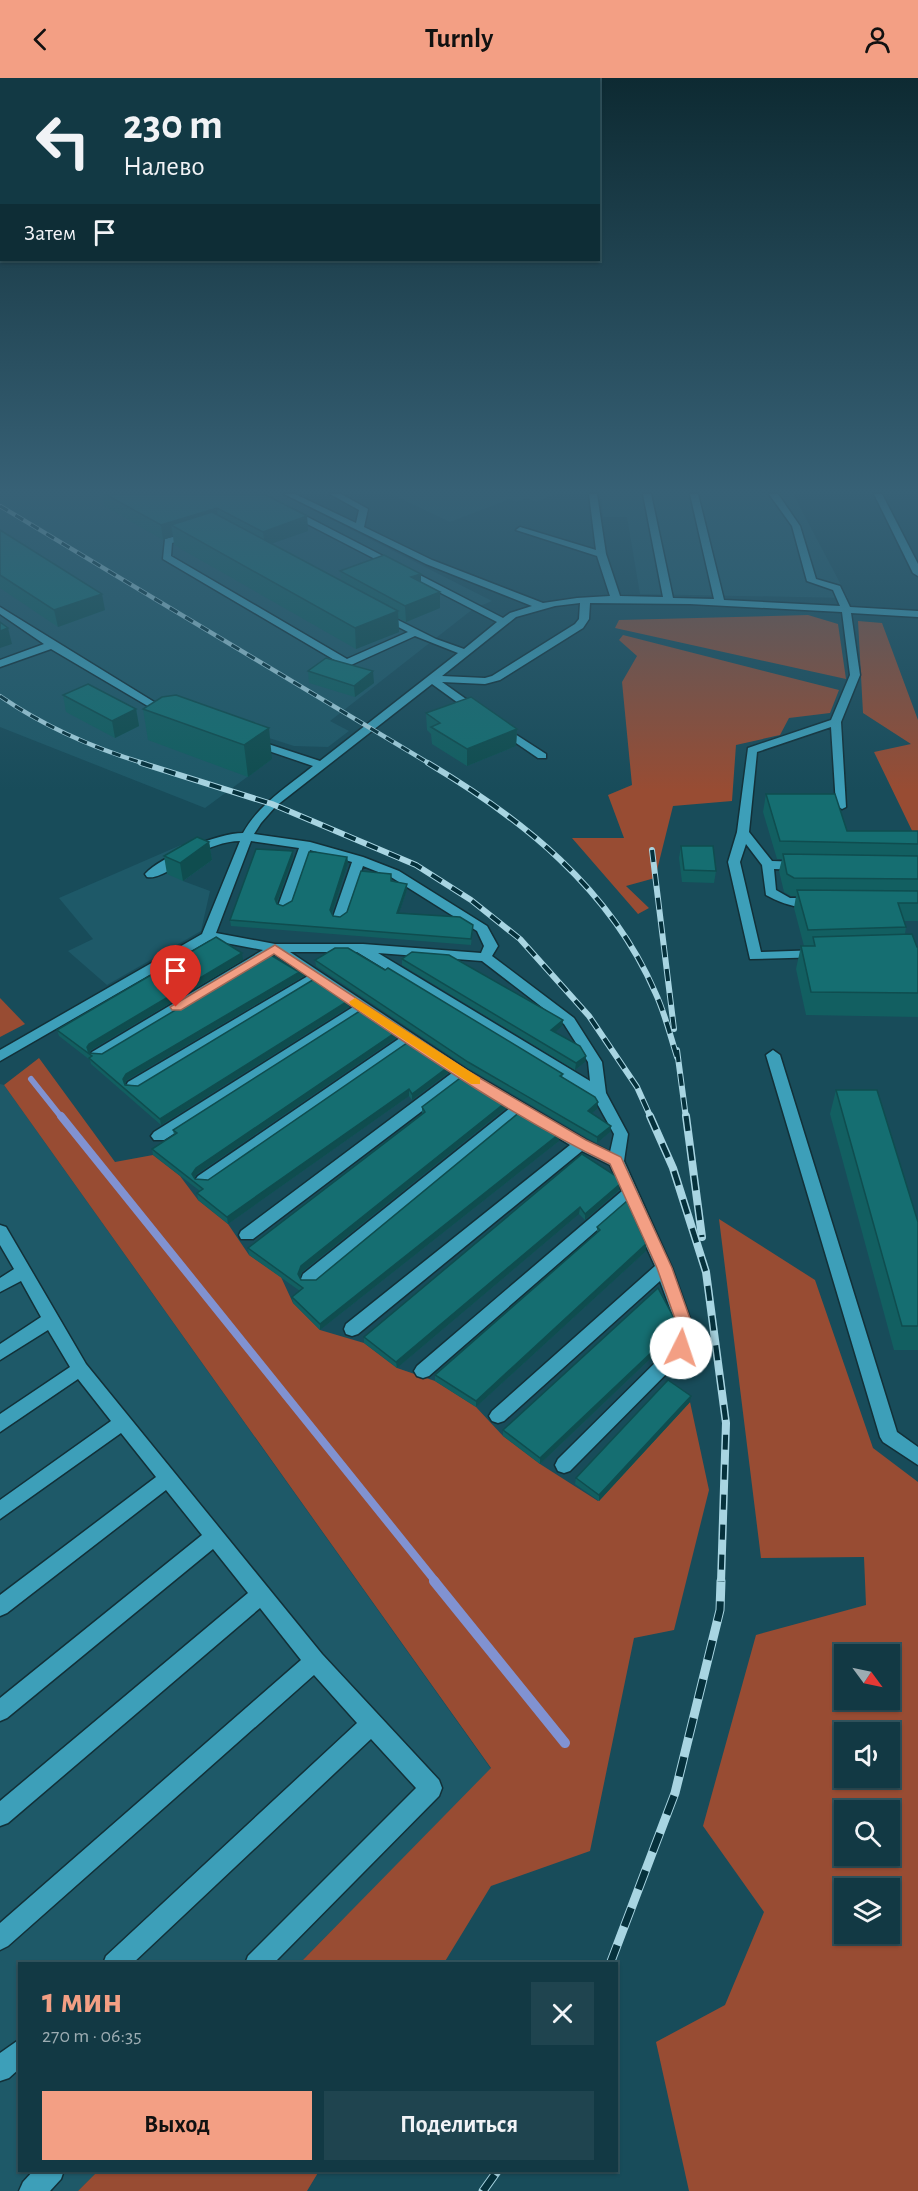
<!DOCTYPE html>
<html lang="ru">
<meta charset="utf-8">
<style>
:root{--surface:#123944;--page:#1f444f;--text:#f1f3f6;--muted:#9cacb2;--line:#31535d;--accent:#f39f84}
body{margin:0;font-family:"Alegreya Sans",sans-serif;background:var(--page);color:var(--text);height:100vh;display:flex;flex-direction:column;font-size:22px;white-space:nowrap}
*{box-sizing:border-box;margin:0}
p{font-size:20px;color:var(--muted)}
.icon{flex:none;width:33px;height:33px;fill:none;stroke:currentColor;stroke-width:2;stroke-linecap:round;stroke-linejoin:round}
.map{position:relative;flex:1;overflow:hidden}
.side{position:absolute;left:18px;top:1884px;width:600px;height:210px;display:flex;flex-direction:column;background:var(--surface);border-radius:0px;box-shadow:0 2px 4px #0004,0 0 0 2px var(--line)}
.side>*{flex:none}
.top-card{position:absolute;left:0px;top:0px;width:600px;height:183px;box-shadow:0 2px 4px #0004,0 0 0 2px var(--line);background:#123944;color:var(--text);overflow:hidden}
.needle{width:39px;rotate:123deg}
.controls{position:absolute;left:834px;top:1566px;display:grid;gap:12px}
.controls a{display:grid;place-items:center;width:66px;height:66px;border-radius:0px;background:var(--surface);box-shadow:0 2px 4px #0004,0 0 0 2px var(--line);font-size:30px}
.pin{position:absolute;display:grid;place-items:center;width:51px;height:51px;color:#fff;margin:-62px -26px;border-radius:50% 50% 50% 0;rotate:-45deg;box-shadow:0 0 6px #0007}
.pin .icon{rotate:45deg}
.me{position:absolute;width:66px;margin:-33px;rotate:4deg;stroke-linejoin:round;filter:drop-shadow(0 0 4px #0008)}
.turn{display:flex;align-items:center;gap:21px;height:126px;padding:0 24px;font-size:27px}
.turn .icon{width:78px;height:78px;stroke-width:2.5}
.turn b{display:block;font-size:42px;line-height:51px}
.then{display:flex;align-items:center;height:57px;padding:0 24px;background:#0003;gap:12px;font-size:22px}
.round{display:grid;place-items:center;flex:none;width:63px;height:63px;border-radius:0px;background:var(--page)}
.overview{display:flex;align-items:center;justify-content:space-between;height:102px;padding:0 24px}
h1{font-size:36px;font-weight:700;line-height:45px;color:var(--accent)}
.action{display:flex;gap:12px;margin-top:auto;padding:12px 24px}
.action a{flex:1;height:69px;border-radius:0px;background:var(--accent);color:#111;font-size:24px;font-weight:700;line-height:69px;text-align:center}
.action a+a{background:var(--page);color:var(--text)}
header{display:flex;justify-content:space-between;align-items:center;height:78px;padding:0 24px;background:var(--accent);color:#111;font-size:27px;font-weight:700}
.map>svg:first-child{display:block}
.built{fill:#1e5968}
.green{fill:#984c33;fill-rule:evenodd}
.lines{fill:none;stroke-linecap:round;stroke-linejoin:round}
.stream-far2{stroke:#8192d1;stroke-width:6}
.stream-far1{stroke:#8192d1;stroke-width:8}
.stream{stroke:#8192d1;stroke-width:10}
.minor-casing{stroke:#123038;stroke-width:3}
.minor{fill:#3d9fb9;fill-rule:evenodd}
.rail-far3-casing{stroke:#a8d5e2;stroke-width:4.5}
.rail-far2-casing{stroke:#a8d5e2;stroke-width:6}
.rail-far1-casing{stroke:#a8d5e2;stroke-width:8}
.rail-casing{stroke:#a8d5e2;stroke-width:9}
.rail-far3{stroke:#05313c;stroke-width:3;stroke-dasharray:9;stroke-linecap:butt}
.rail-far2{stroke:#05313c;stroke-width:4;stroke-dasharray:12;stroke-linecap:butt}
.rail-far1{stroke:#05313c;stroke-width:5;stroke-dasharray:15;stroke-linecap:butt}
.rail{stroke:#05313c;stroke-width:7;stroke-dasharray:20;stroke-linecap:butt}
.wall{fill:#125f61}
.shaded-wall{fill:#0f4d4f}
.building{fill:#156e71;stroke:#0f4d4f;stroke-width:1.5}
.route{fill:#f39f84;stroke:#9e6756;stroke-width:1.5}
.slow{fill:#f59e0b}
</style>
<header><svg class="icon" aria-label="back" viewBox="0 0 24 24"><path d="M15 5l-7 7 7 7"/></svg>Turnly<svg class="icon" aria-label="person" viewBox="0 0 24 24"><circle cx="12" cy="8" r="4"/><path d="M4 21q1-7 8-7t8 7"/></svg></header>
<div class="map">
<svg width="918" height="2113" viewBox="0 0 918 2113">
<rect width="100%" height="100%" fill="#184c5a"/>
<!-- built -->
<g class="built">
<polygon points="0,416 281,416 492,523 473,531 330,643 349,653 328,669 294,668 269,660 265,686 205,730 0,649"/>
<polygon points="391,416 555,416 536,424 527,420 516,424 510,421 450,444"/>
<polygon points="601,416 793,416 848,520 640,516 627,439 603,439"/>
<polygon points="181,767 212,782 183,803 210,813 201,853 107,907 68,873 93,861 59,820"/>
<polygon points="0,1006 4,1007 491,1691 300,1885 20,1886 20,2092 98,2093 78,2113 0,2113"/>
</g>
<!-- green -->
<g class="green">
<polygon points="808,537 838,546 846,601 615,550 619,542"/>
<polygon points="858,543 882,545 918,642 918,765 874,674 911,666 863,635"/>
<polygon points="623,557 839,612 830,635 789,640 780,657 736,667 732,723 673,728 655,800 626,808 649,830 638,836 572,760 624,760 608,717 632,707 622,604 637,578 619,562"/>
<polygon points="0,920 25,946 0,959"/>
<polygon points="39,980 115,1084 153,1077 180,1098 198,1122 228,1146 249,1177 281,1199 293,1225 320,1252 364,1265 397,1290 435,1303 476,1329 503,1358 540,1386 598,1423 690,1324 709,1412 674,1552 634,1560 590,1773 491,1808 444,1885 300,1885 491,1690 4,1007"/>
<path d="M719,1141L815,1202L873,1370L918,1404V2113H689L656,1964L725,1927L764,1834L703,1748L756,1557L866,1527L864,1479L761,1480ZM844,1576H890V1622H844ZM844,1654H890V1700H844ZM844,1732H890V1778H844ZM844,1810H890V1856H844Z"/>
<polygon points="98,2093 98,2092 319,2093 307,2113 78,2113"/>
</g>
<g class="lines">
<!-- stream-far2 -->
<polyline class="stream-far2" points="31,1001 62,1040"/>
<!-- stream-far1 -->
<polyline class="stream-far1" points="61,1038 436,1504"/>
<!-- stream -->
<polyline class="stream" points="434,1503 565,1665"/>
<!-- minor casing -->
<g class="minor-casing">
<g id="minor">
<path d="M284,416H295L356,445L359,432L330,416H341L368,431L364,449L432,482L543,525L577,520L610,518L597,478L516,452L520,449L596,472L589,416H597L606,476L620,518L663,519L643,416H651L673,520L714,521L690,416H698L724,522L840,528L833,512L807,503L792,448L769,416H778L800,448L816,501L840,508L850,529L918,533V539L851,535L860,597L841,644L846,729L842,731L836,727L831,649L757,674L749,754L772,783L801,784L807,788L801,792L774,791L776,812L790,820H816L822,824C808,836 780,825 766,817L762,787L746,766L740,784L761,874L820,872L827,876L825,879L750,881L728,784L737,754L748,670L831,642L850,597L842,534L690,526L590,525L589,541L583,550L500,602L485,606L442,604L480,631V635H472L432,606L276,728L261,745L254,756L310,764L363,779L399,793L487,848L498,868L492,878L574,940L602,984L606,1015L628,1056L624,1083L672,1190L694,1252L687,1275L570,1393L564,1395L558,1393L555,1387L558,1381L673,1267L678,1252L660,1203L504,1343L498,1345L492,1343L489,1338L492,1333L655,1188L627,1126L429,1298L423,1300L417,1298L414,1293L417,1288L622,1113L610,1087L582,1073L358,1256L352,1258L346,1256L344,1251L346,1246L570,1067L521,1037L315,1206H303L301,1201L303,1196L510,1030L463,1002L253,1161H241L239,1157L241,1153L452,995L410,967L208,1106H198L195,1102L198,1098L400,960L363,935L164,1062H154L151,1058L154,1054L353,929L317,904L138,1012H128L126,1008L128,1004L308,898L275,876L102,980H92L90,977L92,974L263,872L210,862L0,983V972L202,856L240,763C225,763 207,770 194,777C181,783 161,802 147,799L145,796C162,778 218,755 243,755C259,726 287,709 313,688L248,666V662H256L320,683L458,575L415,558L351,587H343L163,481L165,461L196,453V457L172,465L171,478L347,581L408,554L379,539L377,537L382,534L436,561L464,571L497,544L286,435V431H292L503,540L510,535L532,528L426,486ZM580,525L579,541L575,546L492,598L485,600L442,598L516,539L555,528ZM251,763L299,770L278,828L280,831L284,832L290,828L310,772L352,784L333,839L334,842L339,843L345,839L363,788L391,799L477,853L484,868L481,875L363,866H275L216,855ZM290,874H357L593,1018L614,1056L610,1074L586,1062L467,992ZM378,875L482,883L564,946L588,984L590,1003Z"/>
<polygon points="874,416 882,416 918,486 918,498 913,495"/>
<polygon points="0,529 172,635 163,637 51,571 0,589 0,582 44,566 0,536"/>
<polygon points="501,647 546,676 546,680 538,680 497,652 497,648"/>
<polygon points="773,972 780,977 897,1354 918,1369 918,1387 883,1364 880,1359 766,977"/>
<polygon points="0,1147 6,1149 86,1286 322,1576 439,1702 442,1710 439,1718 273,1886 245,1886 248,1878 416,1710 371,1661 132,1886 103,1886 106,1878 357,1645 314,1597 8,1868 0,1872 0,1845 301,1582 260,1530 8,1745 0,1748 0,1723 248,1515 213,1471 7,1640 0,1643 0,1620 202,1457 166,1412 7,1535 0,1538 0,1517 156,1399 121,1355 0,1441 0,1422 111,1343 78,1301 0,1354 0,1336 70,1289 48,1252 0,1282 0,1266 41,1239 21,1203 0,1214 0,1200 14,1191 0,1167"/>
<polygon points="20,1961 20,1990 9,2000 0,2003 0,1975"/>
<polygon points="34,2092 64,2092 61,2101 50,2113 19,2113 23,2104"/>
</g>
</g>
<!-- minor -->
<use href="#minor" class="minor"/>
<!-- rail-far3 casing -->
<g class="rail-far3-casing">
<g id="rail-far3">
<polyline points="0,428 430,686"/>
<path d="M0,618C45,649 93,670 146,686"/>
</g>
</g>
<!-- rail-far2 casing -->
<g class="rail-far2-casing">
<g id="rail-far2">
<polyline points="141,685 272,726 416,787 471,822 520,861 589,938 637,1009 651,1040"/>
<path d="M428,685C522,741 610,810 655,914C665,935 670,957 677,979"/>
<polyline points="652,772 674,951"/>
<polyline points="677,972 686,1040"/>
</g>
</g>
<!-- rail-far1 casing -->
<g class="rail-far1-casing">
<g id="rail-far1">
<polyline points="650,1038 673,1090 706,1194 726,1345 721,1504"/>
<polyline points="686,1038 702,1159"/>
</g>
</g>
<!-- rail casing -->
<g class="rail-casing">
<g id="rail">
<polyline points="610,1886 675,1715 720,1532 721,1503"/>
<polyline points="483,2113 498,2092"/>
</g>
</g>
<!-- rail-far3 -->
<use href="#rail-far3" class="rail-far3"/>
<!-- rail-far2 -->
<use href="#rail-far2" class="rail-far2"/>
<!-- rail-far1 -->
<use href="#rail-far1" class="rail-far1"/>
<!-- rail -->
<use href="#rail" class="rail"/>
</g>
<!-- wall -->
<g class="wall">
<polygon points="102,416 253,416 307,438 308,453 272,465 341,502 340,493 421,496 421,504 440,514 440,530 406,544 398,540 399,554 356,571 174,467 173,458 163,462 104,428"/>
<polygon points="0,452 105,532 58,549 0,510"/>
<polygon points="308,593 374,605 355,619 309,605"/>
<polygon points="63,617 136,631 139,648 115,660 66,634"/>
<polygon points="162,619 272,681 248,699 148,662 143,631"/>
<polygon points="426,635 517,651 516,668 467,688 432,666 431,656 427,652"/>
<polygon points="766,716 847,753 918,753 918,843 904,843 906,849 905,856 917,869 918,869 918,939 806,937 796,891 801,868 804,868 794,830 796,818 791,818 784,814 779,793 782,781 777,781 763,734"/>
<polygon points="209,764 212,782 183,803 167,796 164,778"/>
<polygon points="681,768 716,793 714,805 682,804 679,780"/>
<polygon points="293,773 293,779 277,825 277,826 283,828 292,823 347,779 348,785 332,835 333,838 340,839 391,803 407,806 407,812 399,835 473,847 471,867 231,848 230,842"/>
<polygon points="402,881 563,942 562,948 555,954 586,978 585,984 575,992 402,887"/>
<polygon points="243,882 91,972 89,975 102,976 304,898 127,1002 124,1006 138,1008 349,929 161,1047 91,986 90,982 59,958 57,952"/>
<polygon points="315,882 385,892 563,996 562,999 597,1031 592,1035 611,1048 610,1054 597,1065 587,1060 468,990 316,888"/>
<polygon points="396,954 396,960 197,1096 194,1100 195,1101 208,1102 448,989 448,995 412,1022 409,1018 228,1146 198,1122 197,1115 200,1113 153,1077 152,1071 174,1057 173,1052"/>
<polygon points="836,1012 918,1144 918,1272 894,1272 830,1036"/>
<polygon points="506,1024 506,1030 302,1194 300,1199 301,1202 316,1202 559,1063 320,1252 293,1225 292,1219 300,1213 249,1177 248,1170 422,1036 422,1029"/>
<polygon points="582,1076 619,1112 585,1142 579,1136 397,1290 364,1265 364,1259"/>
<polygon points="597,1149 646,1173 476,1329 435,1303 435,1297 597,1155"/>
<polygon points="673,1259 540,1386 503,1358 503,1352"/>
<polygon points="690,1324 599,1423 575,1406 576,1400"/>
</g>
<!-- shaded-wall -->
<g class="shaded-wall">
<polygon points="217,430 218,444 171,447 173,458 163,462 161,447"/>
<polygon points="307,438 308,453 265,468 263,454"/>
<polygon points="421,496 421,511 411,499"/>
<polygon points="440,514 440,530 406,544 405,528"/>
<polygon points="102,516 105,532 58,549 54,532"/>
<polygon points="398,533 399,554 356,571 355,550"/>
<polygon points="8,550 12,566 0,570 0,553"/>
<polygon points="373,593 374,605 355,619 354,608"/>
<polygon points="136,631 139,648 115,660 112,643"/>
<polygon points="269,650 272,681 248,699 244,667"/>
<polygon points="517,651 516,668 467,688 467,671"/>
<polygon points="209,764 212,782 183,803 180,785"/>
<polygon points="293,773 293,779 276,827 275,821"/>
<polygon points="347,779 348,785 331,838 330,832"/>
<polygon points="407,806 407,812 397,841 397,835"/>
<polygon points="242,875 243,882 91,972 88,976 87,969 89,966"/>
<polygon points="303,892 304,898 127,1002 124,1007 123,1001 126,996"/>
<polygon points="348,923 349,929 161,1047 160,1041"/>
<polygon points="563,942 562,948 551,958 551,952"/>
<polygon points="396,954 396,960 197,1096 193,1102 192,1096 196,1090"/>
<polygon points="586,978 585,984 575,992 576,985"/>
<polygon points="448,989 448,995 412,1022 412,1016"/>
<polygon points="409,1011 409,1018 228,1146 227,1139"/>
<polygon points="506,1024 506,1030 302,1194 299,1202 298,1196 301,1188"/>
<polygon points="598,1024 597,1031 587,1039 588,1033"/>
<polygon points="611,1048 610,1054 597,1065 597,1059"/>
<polygon points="559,1056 559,1063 320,1252 320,1246"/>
<polygon points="620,1106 619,1112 585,1142 585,1136"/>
<polygon points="580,1129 579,1136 397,1290 396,1284"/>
<polygon points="646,1166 646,1173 476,1329 476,1323"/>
<polygon points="674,1253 673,1259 540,1386 540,1380"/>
<polygon points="691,1318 690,1324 599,1423 599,1417"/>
</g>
<!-- building -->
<g class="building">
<polygon points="105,416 266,417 307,438 263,454 217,430 161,447"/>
<polygon points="212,434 398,533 355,550 171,447"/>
<polygon points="0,452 102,516 54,532 0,497"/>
<polygon points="384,477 421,496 411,499 440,514 405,528 340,493"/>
<polygon points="0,544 8,550 0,553"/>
<polygon points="326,580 373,593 354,608 308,593"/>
<polygon points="88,606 136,631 112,643 63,617"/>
<polygon points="176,617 269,650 244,667 143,631 162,619"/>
<polygon points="471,619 517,651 467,671 431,649 440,645 426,635"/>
<polygon points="766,716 835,716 847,753 918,753 918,766 780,763"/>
<polygon points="197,759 209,764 180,785 164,778"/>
<polygon points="681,768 713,768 716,793 684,792"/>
<polygon points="256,771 293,773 275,821 277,826 283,828 292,823 309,774 315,774 347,779 330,832 333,838 340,839 347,834 361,793 391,796 391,803 407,806 397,835 460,839 473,847 471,861 230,842"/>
<polygon points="783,776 918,778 918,801 794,800 787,796"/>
<polygon points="797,812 918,813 918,825 898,825 906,849 808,852"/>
<polygon points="912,856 917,869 918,869 918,915 811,914 801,868 815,868 813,859"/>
<polygon points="216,859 242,875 89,966 87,969 89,975 102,976 269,876 297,893 303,892 126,996 123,1001 125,1007 138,1008 316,900 348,923 160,1041 89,980 92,978 57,952"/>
<polygon points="335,870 348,870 385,892 388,890 563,996 560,998 595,1019 598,1024 588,1033 611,1048 597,1059 468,984 315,882"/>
<polygon points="412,874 449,877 563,942 551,952 580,968 586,978 576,985 402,881"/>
<polygon points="363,931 396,954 196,1090 192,1096 195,1101 208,1102 410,963 448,989 412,1016 409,1011 227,1139 197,1115 203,1111 152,1071 177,1055 173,1052"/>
<polygon points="463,998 506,1024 301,1188 298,1196 301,1202 316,1202 521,1033 559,1056 320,1246 292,1219 303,1210 248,1170 425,1034 422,1029"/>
<polygon points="836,1012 877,1012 918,1144 918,1248 902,1248"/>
<polygon points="582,1076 616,1098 620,1106 585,1136 580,1129 396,1284 364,1259"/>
<polygon points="627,1123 646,1166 476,1323 435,1297 600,1152 597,1149"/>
<polygon points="658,1210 675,1242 674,1253 540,1380 503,1352"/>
<polygon points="668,1302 691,1318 599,1417 576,1400"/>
</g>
<!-- sky -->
<linearGradient id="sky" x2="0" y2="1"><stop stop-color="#0d2a32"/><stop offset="0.58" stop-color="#376176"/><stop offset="1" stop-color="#376176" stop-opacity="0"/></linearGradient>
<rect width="918" height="712" fill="url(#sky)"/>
<!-- route -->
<path class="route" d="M275,867L466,992L586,1062L621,1079L672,1190L694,1252L686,1275H675L673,1270L679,1252L657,1190L610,1086C492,1029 384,949 274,876L181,932H172L170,929Z"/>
<!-- slow -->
<polygon class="slow" points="355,920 480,1000 480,1006 471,1006 351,927 349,924"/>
</svg>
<div class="controls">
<a><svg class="needle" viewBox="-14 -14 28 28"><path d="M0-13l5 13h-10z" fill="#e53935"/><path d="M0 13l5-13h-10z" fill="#9cacb2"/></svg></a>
<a><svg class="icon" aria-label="sound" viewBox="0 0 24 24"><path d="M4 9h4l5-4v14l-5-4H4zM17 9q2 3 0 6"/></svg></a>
<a><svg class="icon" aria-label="search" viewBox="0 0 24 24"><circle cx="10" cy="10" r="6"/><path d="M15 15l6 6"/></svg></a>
<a><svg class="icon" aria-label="layers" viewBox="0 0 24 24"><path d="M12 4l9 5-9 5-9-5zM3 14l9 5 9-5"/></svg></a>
</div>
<div class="pin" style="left:176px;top:929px;background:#d93025"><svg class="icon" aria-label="arrive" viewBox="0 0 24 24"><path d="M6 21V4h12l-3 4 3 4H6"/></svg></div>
<svg class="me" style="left:681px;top:1270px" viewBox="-20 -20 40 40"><circle r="19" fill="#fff"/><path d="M0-13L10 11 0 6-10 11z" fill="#f39f84"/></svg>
<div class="top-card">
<div class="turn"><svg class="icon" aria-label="left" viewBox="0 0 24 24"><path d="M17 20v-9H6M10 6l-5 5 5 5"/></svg><div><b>230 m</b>Налево</div></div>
<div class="then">Затем<svg class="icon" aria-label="arrive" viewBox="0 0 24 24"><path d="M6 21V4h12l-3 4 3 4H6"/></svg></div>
</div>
<section class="side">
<div class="overview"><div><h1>1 мин</h1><p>270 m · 06:35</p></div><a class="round"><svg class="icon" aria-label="close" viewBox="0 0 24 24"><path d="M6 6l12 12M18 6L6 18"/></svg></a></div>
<div class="action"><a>Выход</a><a>Поделиться</a></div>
</section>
</div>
